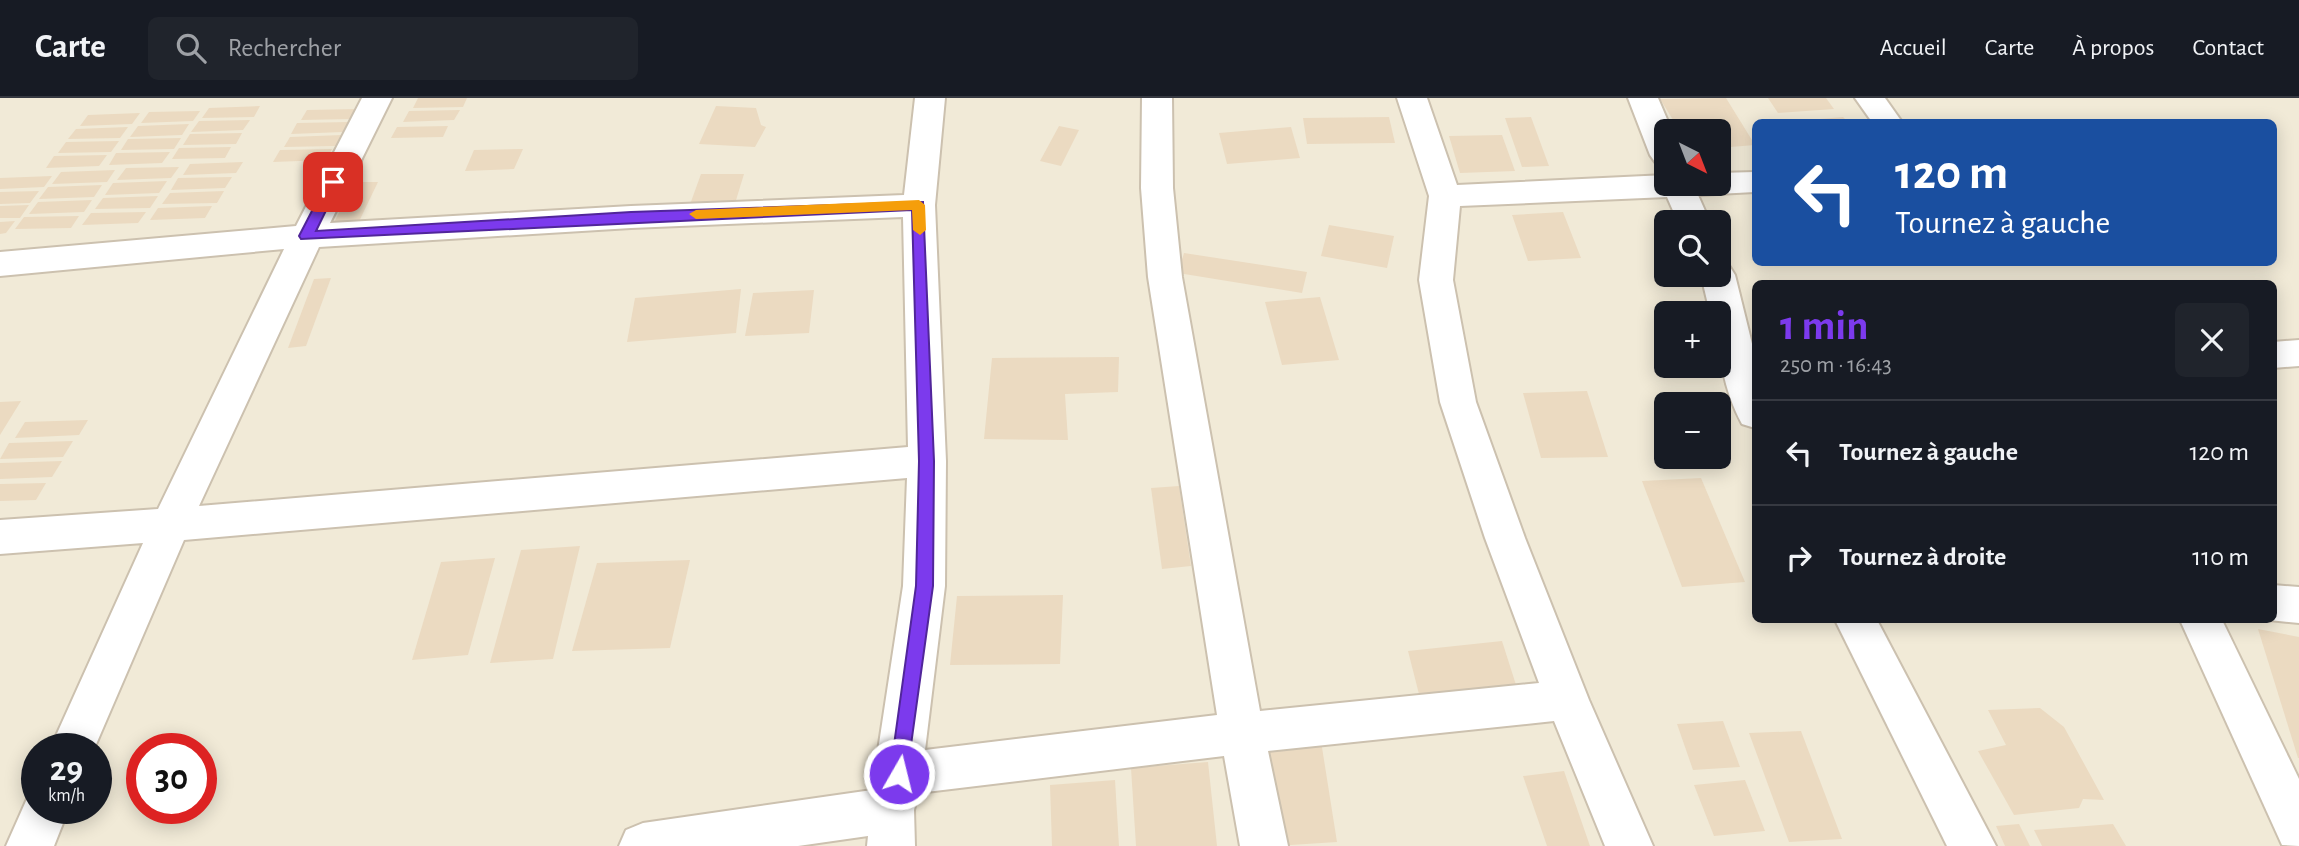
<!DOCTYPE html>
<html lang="fr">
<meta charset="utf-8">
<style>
:root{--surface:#171b24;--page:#20242c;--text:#f1f3f6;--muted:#9ea1a6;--line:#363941;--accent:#7c3aed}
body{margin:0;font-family:"Alegreya Sans",sans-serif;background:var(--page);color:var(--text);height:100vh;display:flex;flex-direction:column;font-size:26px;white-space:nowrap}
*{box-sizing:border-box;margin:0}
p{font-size:23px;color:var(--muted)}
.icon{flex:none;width:38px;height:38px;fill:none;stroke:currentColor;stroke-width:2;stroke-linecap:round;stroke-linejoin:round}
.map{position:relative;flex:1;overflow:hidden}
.details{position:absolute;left:1752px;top:182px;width:525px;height:343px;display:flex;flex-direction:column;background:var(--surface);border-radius:10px;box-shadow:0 4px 18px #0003}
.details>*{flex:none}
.top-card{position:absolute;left:1752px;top:21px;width:525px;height:147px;border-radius:10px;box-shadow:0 4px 18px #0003;background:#1a4fa0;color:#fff;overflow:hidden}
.needle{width:46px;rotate:138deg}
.tools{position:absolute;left:1654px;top:21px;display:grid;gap:14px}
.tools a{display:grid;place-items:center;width:77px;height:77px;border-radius:10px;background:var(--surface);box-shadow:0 4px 18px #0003;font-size:35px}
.speed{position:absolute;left:21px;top:635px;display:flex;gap:14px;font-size:35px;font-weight:700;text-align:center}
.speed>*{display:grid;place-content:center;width:91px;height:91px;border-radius:50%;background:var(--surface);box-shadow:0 4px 18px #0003;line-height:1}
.speed small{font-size:18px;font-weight:400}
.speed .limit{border:10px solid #d22;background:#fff;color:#111}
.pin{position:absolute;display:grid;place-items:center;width:60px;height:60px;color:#fff;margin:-30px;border-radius:14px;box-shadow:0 4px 10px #0006}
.me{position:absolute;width:77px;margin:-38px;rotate:8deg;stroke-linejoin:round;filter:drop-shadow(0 0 5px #0008)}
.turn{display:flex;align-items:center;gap:24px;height:147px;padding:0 28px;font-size:32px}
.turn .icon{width:91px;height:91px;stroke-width:2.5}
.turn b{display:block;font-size:49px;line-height:60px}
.round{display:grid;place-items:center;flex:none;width:74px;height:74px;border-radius:10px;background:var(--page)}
.head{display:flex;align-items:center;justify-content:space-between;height:119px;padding:0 28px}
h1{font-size:42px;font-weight:600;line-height:52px;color:var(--accent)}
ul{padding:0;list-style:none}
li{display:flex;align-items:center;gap:21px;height:105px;padding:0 28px;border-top:2px solid var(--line)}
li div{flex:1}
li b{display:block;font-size:26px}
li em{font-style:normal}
header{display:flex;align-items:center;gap:42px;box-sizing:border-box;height:98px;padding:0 35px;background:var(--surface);border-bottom:2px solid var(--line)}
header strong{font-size:33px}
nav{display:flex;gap:38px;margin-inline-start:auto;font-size:24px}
.search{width:490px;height:63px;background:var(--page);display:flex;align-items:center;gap:18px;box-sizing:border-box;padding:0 24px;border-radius:10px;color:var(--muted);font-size:26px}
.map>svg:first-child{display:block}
.residential{fill:#f1ead7;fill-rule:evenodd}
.building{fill:#ebdac1}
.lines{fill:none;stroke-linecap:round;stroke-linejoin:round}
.street-casing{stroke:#ccc1af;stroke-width:4}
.street{fill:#fff;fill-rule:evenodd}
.route{fill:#7c3aed;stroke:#51269a;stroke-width:2}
.slow{fill:#f59e0b}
</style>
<header>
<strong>Carte</strong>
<div class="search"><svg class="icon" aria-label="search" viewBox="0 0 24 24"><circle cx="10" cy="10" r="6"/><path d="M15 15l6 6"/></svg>Rechercher</div>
<nav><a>Accueil</a><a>Carte</a><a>À propos</a><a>Contact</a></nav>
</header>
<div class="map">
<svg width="2299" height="748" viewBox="0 0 2299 748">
<rect width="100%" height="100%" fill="#faf7e8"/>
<!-- residential -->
<path class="residential" d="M0,0H2299V748H0ZM1755,24H2273V164H1755ZM1666,33H1718V86H1666ZM1666,124H1718V177H1666ZM1755,186H2273V522H1755ZM1666,215H1718V268H1666ZM1666,306H1718V359H1666ZM37,651H96V710H37ZM142,651H201V710H142Z"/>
<!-- building -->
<g class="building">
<polygon points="418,0 467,0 463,9 413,10"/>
<polygon points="1726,0 1755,47 1718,50 1718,33 1680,33 1660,1"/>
<polygon points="1768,0 1826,0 1834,11 1778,15"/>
<polygon points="260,8 254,19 202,20 209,10"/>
<polygon points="716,8 756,10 761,27 766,29 755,49 699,46"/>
<polygon points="358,11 352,21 301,22 307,12"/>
<polygon points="460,12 454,22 403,24 409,13"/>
<polygon points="200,13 193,23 141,25 149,14"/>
<polygon points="140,15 132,26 80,28 88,17"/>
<polygon points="1389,19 1395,45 1307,46 1303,20"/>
<polygon points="1531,19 1549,68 1522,69 1505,20"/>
<polygon points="1843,19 1848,24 1798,24 1797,23"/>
<polygon points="250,22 243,32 191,34 199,23"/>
<polygon points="349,24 343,34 291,36 297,25"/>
<polygon points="189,26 182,37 130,39 138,28"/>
<polygon points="448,28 443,39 391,40 397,29"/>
<polygon points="1059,28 1079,32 1061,68 1040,63"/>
<polygon points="128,29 120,40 68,41 76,31"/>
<polygon points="1291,29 1300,60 1227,66 1219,35"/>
<polygon points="242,35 236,46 183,47 190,36"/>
<polygon points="342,37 336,48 284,49 290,39"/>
<polygon points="1502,37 1515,73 1460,75 1449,38"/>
<polygon points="181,40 174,51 121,52 128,41"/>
<polygon points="119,43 111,54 58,55 66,44"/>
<polygon points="231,49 225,60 172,61 179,50"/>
<polygon points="332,51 326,62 273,64 280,52"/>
<polygon points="523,51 514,71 465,73 474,52"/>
<polygon points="170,54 162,65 109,67 116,55"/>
<polygon points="107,57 99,68 46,70 54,58"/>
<polygon points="243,64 236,75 183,77 190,66"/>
<polygon points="179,69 171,80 117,82 126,70"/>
<polygon points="115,72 107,84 52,86 61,74"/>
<polygon points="701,76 744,76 733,112 688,112"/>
<polygon points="52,78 44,89 0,91 0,80"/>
<polygon points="232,79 225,90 171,92 178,80"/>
<polygon points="167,83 159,95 105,97 113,85"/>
<polygon points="354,84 378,84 352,138 327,139"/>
<polygon points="102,87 94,99 39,101 48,89"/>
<polygon points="39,93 30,105 0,106 0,94"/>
<polygon points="224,93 217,105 162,106 170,95"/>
<polygon points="158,98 150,110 95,111 103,100"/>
<polygon points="92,102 84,114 29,116 38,104"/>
<polygon points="29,107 20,120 0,120 0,108"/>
<polygon points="212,108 205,120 150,122 158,110"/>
<polygon points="146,114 138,125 82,127 91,115"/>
<polygon points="1563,114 1581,160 1528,163 1512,117"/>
<polygon points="79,118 71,130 15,131 24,119"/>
<polygon points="15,123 6,135 0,136 0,124"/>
<polygon points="1329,127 1394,138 1387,170 1321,158"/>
<polygon points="1184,155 1307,174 1302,195 1178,175"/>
<polygon points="331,180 306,248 288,250 314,181"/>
<polygon points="741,191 736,235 627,244 635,200"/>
<polygon points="814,192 809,235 745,238 753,195"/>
<polygon points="1320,199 1339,262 1282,267 1265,204"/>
<polygon points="1119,259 1118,294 1065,296 1068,342 984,341 992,260"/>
<polygon points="1587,293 1608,359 1541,360 1523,295"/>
<polygon points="21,303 0,337 0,304"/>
<polygon points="88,322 79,337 15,340 25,324"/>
<polygon points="73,343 63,359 0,361 9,345"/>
<polygon points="62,363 52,379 0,381 0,365"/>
<polygon points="1701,380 1745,484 1682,489 1642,383"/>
<polygon points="46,385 36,402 0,403 0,386"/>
<polygon points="1179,388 1191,468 1162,471 1151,390"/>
<polygon points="580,448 553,561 490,565 521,452"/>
<polygon points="495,460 468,557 412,562 441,464"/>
<polygon points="690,462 670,550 572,553 597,465"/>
<polygon points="1063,497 1060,566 950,567 957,498"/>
<polygon points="2258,531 2299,539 2299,660 2298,660"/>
<polygon points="1502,543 1517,590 1420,600 1408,553"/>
<polygon points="2040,610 2064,629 2104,702 2083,701 2079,710 2014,717 1978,653 2006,647 1988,612"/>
<polygon points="1723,623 1740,669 1693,672 1677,626"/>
<polygon points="1801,633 1842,741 1789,744 1749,635"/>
<polygon points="1321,643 1337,744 1275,748 1261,648"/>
<polygon points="1208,664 1217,748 1136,748 1131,670"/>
<polygon points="1564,673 1590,748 1547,748 1523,678"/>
<polygon points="1115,682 1119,748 1052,748 1050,687"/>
<polygon points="1745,682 1765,733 1714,738 1694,687"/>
<polygon points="2019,726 2030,748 2005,748 1996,728"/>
<polygon points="2113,726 2126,748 2042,748 2034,732"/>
</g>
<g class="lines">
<!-- street casing -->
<g class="street-casing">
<g id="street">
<path d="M362,0H392L330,125L631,108L904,97L915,0H945L935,107L946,363L945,488L925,652L1217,617L1148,179L1141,90L1142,0H1172L1173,90L1182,179L1260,613L1539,585L1485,440L1440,304L1419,182L1429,98L1397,0H1427L1457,87L1666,77V86H1718V75L1755,74V94L1698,97L1710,124H1678L1667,99L1460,108L1453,182L1476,304L1525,440L1589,602L1653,748H1605L1554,623L1268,653L1288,748H1240L1224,658L918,695L914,712L915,748H867L868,738L798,748H619L626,732L643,725L872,692L903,488L907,380L184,442L94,651H50L143,445L0,456V422L158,411L284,151L0,178V154L296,128ZM903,119L908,349L199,408L319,149L631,130Z"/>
<polygon points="1628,0 1658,0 1672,33 1666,33 1666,67 1655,64 1650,57"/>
<polygon points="1855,0 1885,0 1902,24 1872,24"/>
<path d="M1718,165L1730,169L1735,177L1755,258V330L1742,326C1723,291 1718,255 1718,215H1710L1701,177H1718Z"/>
<polygon points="2299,242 2299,268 2273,270 2273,244"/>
<polygon points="2273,487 2299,489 2299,525 2269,522 2273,522"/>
<polygon points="1835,522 1877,522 1996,748 1947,748"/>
<polygon points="2180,522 2222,522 2299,681 2299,748 2282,747"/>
<polygon points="37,691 37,710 69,710 54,748 6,748 30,694"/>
</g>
</g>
<!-- street -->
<use href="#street" class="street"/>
</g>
<!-- route -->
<polygon class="route" points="333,80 340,84 316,133 631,114 923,104 934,363 933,488 906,683 899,685 892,683 890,676 916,488 919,363 912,112 301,141 299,138 327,84"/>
<!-- slow -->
<polygon class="slow" points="919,102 925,107 926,132 920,137 913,132 912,112 696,121 689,116 696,112"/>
</svg>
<div class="tools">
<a><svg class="needle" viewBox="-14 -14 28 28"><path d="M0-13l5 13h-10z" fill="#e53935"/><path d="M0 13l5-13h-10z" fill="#9ea1a6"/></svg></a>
<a><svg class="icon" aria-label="search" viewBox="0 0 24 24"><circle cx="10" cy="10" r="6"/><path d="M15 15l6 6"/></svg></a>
<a>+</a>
<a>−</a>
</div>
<div class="speed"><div>29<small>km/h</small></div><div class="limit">30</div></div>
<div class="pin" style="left:333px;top:84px;background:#d93025"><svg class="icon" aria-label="arrive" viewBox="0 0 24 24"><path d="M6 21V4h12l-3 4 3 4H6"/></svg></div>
<svg class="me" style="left:899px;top:676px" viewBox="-20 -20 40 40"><circle r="17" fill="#7c3aed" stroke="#fff" stroke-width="3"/><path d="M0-11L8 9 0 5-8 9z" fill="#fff"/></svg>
<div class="top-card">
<div class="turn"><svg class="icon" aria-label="left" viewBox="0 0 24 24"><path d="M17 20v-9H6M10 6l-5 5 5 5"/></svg><div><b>120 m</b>Tournez à gauche</div></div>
</div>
<section class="details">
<div class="head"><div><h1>1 min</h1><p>250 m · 16:43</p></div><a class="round"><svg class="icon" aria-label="close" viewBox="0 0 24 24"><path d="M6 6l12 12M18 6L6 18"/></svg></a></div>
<ul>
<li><svg class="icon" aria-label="left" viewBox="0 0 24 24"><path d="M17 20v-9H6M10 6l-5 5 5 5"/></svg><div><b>Tournez à gauche</b></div><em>120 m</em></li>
<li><svg class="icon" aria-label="right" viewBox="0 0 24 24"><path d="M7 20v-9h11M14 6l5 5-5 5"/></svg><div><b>Tournez à droite</b></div><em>110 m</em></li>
</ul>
</section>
</div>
